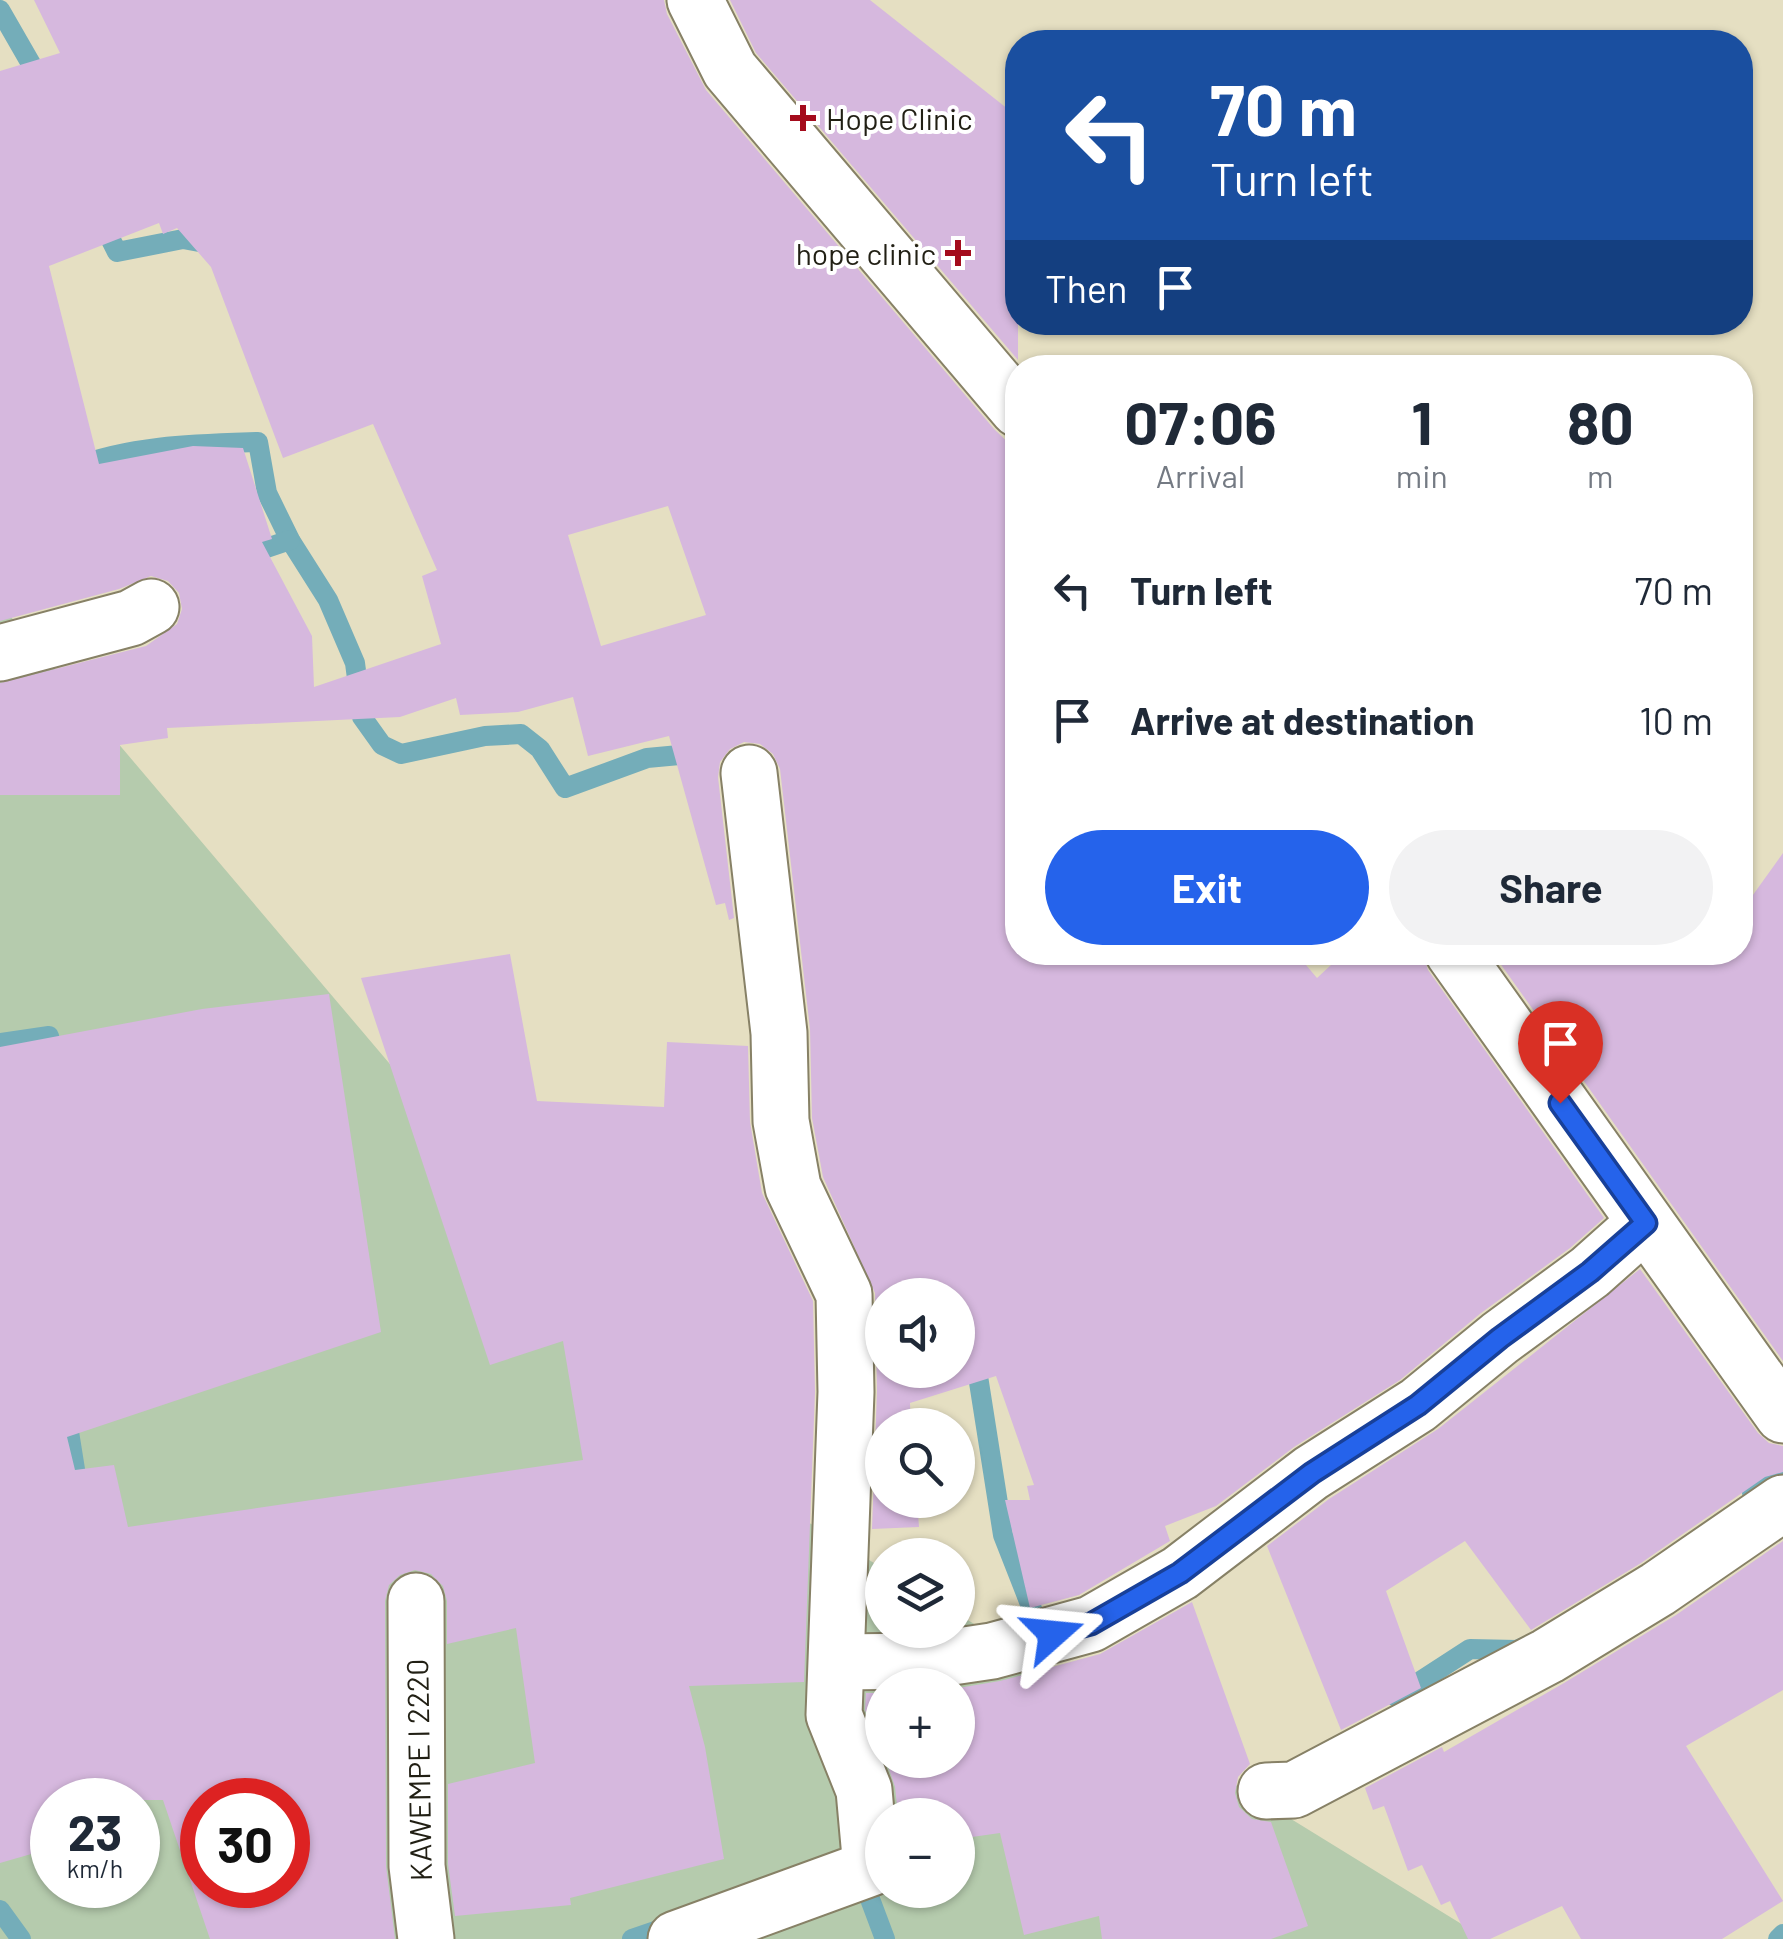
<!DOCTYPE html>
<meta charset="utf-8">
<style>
:root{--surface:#fff;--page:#f2f2f3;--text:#1f2937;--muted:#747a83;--accent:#2563eb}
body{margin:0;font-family:Barlow,sans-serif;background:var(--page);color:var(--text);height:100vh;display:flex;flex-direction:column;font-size:38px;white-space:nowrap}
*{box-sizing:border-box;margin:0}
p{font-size:32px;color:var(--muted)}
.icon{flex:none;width:55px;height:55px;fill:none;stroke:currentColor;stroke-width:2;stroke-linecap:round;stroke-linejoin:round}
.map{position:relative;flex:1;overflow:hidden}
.side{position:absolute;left:1005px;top:355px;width:748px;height:610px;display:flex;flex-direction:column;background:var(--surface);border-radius:40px;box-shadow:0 2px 8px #0004}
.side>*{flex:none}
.banner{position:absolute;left:1005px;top:30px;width:748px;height:305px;border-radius:40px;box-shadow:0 2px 8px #0004;background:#1a4fa0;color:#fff;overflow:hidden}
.tools{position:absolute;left:865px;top:1278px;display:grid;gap:20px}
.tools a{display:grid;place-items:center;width:110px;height:110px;border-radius:50%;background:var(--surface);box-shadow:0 2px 8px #0004;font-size:50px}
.speed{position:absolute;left:30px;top:1778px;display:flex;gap:20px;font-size:50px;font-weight:700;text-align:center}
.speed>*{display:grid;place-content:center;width:130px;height:130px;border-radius:50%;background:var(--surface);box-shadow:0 2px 8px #0004;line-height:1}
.speed small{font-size:25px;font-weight:400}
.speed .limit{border:15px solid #d22;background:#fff;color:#111}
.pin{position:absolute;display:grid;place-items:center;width:85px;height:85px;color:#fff;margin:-102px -42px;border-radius:50% 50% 50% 0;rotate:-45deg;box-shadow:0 0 10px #0007}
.pin .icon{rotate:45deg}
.me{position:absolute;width:110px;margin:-55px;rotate:72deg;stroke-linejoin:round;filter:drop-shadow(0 0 8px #0008)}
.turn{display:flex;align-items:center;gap:35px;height:210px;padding:0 40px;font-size:45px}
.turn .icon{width:130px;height:130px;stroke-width:2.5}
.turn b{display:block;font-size:70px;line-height:85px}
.then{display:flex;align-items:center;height:95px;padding:0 40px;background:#0003;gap:20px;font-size:38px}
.eta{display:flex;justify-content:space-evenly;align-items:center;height:170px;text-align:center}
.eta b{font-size:60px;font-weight:700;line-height:70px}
.action{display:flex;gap:20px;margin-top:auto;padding:20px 40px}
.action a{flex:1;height:115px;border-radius:60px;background:var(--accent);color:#fff;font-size:40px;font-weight:700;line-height:115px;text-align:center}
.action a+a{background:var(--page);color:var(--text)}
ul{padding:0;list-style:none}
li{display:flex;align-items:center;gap:30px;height:130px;padding:0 40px}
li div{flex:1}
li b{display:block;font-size:38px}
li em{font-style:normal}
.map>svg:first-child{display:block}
.green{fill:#b5cbad;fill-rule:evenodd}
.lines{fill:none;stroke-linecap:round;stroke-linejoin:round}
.stream{stroke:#74adb9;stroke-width:20}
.building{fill:#d6b8de;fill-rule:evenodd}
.minor-casing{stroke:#878166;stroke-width:59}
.minor{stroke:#fff;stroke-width:55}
.route-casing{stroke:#184099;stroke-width:25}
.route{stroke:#2563eb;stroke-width:18}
.poi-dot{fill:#a40b1c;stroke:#fff;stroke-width:4}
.labels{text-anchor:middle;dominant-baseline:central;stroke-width:8;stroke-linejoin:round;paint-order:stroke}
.poi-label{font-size:30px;fill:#211f14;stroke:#fff;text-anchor:start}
.street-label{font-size:30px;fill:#211f14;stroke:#fff}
</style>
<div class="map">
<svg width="1783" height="1939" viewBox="0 0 1783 1939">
<rect width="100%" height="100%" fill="#e5dfc2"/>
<!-- green -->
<path class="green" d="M0,604L745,1483L882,1568V1630H958V1614L1468,1928L1479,1939H0ZM882,1685H958V1760H882ZM52,1800H138V1885H52ZM202,1800H288V1885H202ZM882,1815H958V1890H882Z"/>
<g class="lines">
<!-- stream -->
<g class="stream">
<polyline points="0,10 42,83"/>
<polyline points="101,220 117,252 183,239 210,244"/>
<path d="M73,468C131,445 196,444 258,442L267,493L290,540L328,600L355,663L362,717L382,745L401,754L485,736L521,734L540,749L565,788L647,758L701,753"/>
<polyline points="240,557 290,540"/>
<polyline points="0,1043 49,1036 55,1064"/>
<polyline points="975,1357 1003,1535 1039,1627"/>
<polyline points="66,1413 78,1488"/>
<polyline points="1752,1493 1783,1471"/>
<polyline points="1396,1697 1470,1649 1517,1650 1526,1646"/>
<polyline points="870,1873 867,1891 885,1939"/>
<polyline points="0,1910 21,1939"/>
<polyline points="632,1939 673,1925"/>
<polyline points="1778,1939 1783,1934"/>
</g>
</g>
<!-- building -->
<g class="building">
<path d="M34,0H664L667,14L706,90L994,429L1018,452V952H1295L1317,978L1345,952H1422L1428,970L1604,1218L1570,1248L1481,1313L1400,1380L1294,1447L1216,1506L1165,1526L1170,1541L1079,1595L1030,1608L1005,1500H1030L1027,1486L1034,1485L996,1376L910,1403L911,1425H882V1500H917L919,1527L872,1529L877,1391L875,1293L823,1177L812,1118L810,1029L780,769L773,754L760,744L744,742L730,749L720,762L718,777L734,918L729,920L725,903L716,905L669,736L588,756L573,697L518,712L460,715L456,698L400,717L167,728L168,738L120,745V795H0V683L146,646L177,624L182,609L179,593L168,581L151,576L119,589L0,621V71L60,53ZM159,223L163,234L177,228L211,267L283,458L373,424L437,570L422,576L441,644L314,687L312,636L262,542L272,539L243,448L193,446L99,464L49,266ZM668,506L706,615L601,646L568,535ZM882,1295H958V1370H882Z"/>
<polygon points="730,0 870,0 1018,117 1018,360 756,53"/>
<polygon points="1783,853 1783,1361 1492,952 1740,952 1740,913"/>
<path d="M510,954L537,1101L664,1107L667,1042L748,1046L750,1122L762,1193L813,1301L815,1392L804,1682L689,1686L705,1747L724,1859L570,1898L571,1905L455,1916L448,1864V1784L535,1763L516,1628L447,1644V1601L443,1586L431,1574L415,1570L400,1575L389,1585L385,1601L386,1866L395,1939H210L163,1800H52V1848L0,1863V1047L202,1009L329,994L381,1332L67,1437L75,1470L114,1465L128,1527L583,1460L563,1341L490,1365L361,978ZM202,1800H288V1885H202Z"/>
<polygon points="1640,1269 1758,1433 1769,1443 1783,1446 1783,1472 1765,1477 1641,1563 1531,1630 1465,1541 1386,1591 1421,1688 1341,1730 1267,1546 1329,1499 1438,1429"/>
<polygon points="1783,1541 1783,1690 1686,1746 1783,1901 1722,1939 1581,1939 1562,1906 1490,1939 1468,1939 1450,1901 1441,1905 1422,1865 1408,1871 1384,1806 1373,1810 1365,1788 1442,1747 1444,1752 1564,1683 1676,1615"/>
<polygon points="1192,1602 1250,1764 1238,1777 1235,1793 1239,1807 1252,1819 1271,1822 1308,1926 1271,1939 1102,1939 1099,1916 1024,1935 1000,1833 958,1839 958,1815 898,1815 895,1787 886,1760 958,1760 958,1688 1000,1681 1100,1654"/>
<polygon points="866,1693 882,1693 882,1752 865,1710"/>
</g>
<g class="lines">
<!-- minor casing -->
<g class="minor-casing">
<g id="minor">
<polyline points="695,0 730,70 1018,409"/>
<polyline points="0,653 131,618 151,607"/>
<polyline points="1453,952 1783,1415"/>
<polyline points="416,1601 417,1866 426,1939"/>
<polyline points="839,1662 925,1661 992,1651 1091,1624 1180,1573 1311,1473 1418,1405 1500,1338 1590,1272 1645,1223"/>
<polyline points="1266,1791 1294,1790 1548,1656 1658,1589 1783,1503"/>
<polyline points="676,1939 871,1868 864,1790 834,1715 846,1392 844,1294 793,1187 781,1121 779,1033 749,773"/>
</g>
</g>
<!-- minor -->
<use href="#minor" class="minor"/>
</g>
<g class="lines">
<!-- route casing -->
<g class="route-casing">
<polyline id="route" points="1053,1634 1091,1624 1180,1573 1312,1473 1418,1405 1500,1338 1590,1272 1646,1223 1560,1103"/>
</g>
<!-- route -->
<use href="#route" class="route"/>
</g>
<!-- markers -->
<g class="poi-dot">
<path d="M798 103h10v10h10v10h-10v10h-10v-10h-10v-10h10z"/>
<path d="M953 238h10v10h10v10h-10v10h-10v-10h-10v-10h10z"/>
</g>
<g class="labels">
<!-- poi labels -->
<g class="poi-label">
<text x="826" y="118">Hope Clinic</text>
<text x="936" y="253" text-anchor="end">hope clinic</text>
</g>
<!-- street labels -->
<g class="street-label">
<text transform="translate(418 1770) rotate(-91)">KAWEMPE I 2220</text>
</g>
</g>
</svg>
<div class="tools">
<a><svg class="icon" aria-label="sound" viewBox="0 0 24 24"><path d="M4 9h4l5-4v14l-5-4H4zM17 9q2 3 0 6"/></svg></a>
<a><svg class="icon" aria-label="search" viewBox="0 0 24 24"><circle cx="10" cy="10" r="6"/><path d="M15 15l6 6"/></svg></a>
<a><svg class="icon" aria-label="layers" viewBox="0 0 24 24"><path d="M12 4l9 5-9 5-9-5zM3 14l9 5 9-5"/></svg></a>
<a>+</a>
<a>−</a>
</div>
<div class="speed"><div>23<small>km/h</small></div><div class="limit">30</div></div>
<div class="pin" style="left:1560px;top:1103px;background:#d93025"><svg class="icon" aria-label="arrive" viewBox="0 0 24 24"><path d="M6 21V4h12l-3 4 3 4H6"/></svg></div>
<svg class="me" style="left:1053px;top:1634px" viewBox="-20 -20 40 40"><path d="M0-17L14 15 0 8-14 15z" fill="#2563eb" stroke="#fff" stroke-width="4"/></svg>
<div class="banner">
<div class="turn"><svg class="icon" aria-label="left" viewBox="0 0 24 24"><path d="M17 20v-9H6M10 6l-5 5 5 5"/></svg><div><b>70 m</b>Turn left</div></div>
<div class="then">Then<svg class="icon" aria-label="arrive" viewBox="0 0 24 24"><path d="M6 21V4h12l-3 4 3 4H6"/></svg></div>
</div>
<section class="side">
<div class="eta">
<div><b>07:06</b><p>Arrival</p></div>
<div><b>1</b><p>min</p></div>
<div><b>80</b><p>m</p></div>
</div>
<ul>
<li><svg class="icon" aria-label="left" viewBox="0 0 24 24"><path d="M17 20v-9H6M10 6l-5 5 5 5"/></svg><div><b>Turn left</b></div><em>70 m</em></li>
<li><svg class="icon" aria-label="arrive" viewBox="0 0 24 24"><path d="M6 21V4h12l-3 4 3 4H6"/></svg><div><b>Arrive at destination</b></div><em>10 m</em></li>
</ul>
<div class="action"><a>Exit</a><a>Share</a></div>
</section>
</div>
